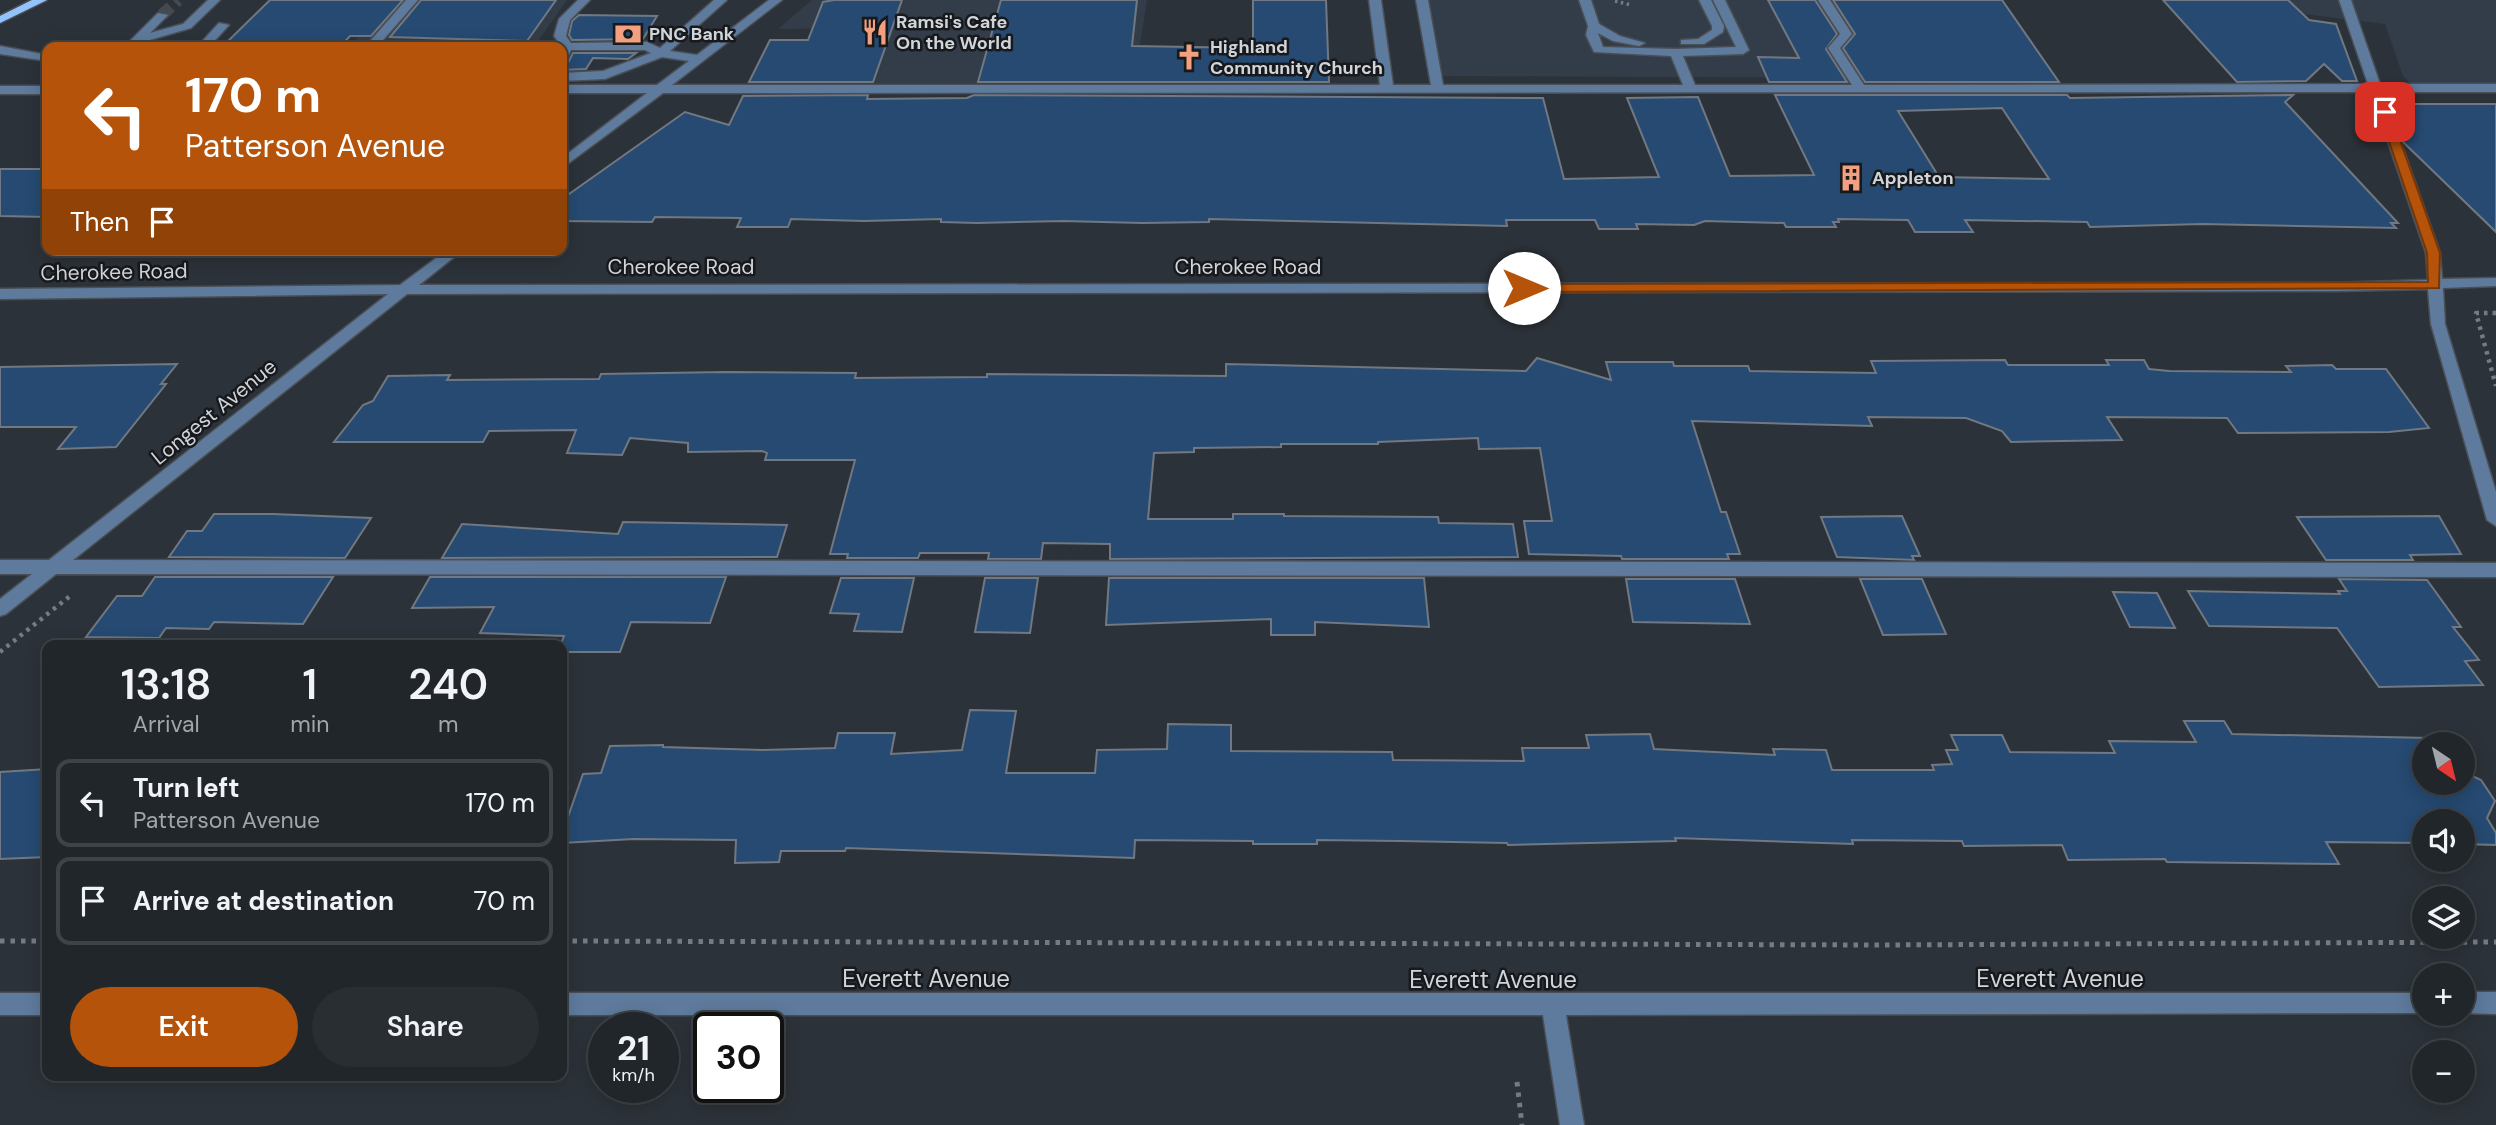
<!DOCTYPE html>
<meta charset="utf-8">
<style>
:root{--surface:#21262b;--page:#292e33;--text:#f1f3f6;--muted:#a2a5a9;--line:#3e4347;--accent:#b45309}
body{margin:0;font-family:"DM Sans",sans-serif;background:var(--page);color:var(--text);height:100vh;display:flex;flex-direction:column;font-size:26px;white-space:nowrap}
*{box-sizing:border-box;margin:0}
p{font-size:23px;color:var(--muted)}
.icon{flex:none;width:38px;height:38px;fill:none;stroke:currentColor;stroke-width:2;stroke-linecap:round;stroke-linejoin:round}
.map{position:relative;flex:1;overflow:hidden}
.drawer{position:absolute;left:42px;top:640px;width:525px;height:441px;display:flex;flex-direction:column;background:var(--surface);border-radius:14px;box-shadow:0 4px 18px #0003,0 0 0 2px var(--line)}
.drawer>*{flex:none}
.top-card{position:absolute;left:42px;top:42px;width:525px;height:214px;border-radius:14px;box-shadow:0 4px 18px #0003,0 0 0 2px var(--line);background:#b45309;color:#fff;overflow:hidden}
.needle{width:46px;rotate:145deg}
.fabs{position:absolute;left:2412px;top:732px;display:grid;gap:14px}
.fabs a{display:grid;place-items:center;width:63px;height:63px;border-radius:50%;background:var(--surface);box-shadow:0 4px 18px #0003,0 0 0 2px var(--line);font-size:35px}
.speed{position:absolute;left:588px;top:1012px;display:flex;gap:14px;font-size:35px;font-weight:700;text-align:center}
.speed>*{display:grid;place-content:center;width:91px;height:91px;border-radius:50%;background:var(--surface);box-shadow:0 4px 18px #0003,0 0 0 2px var(--line);line-height:1}
.speed small{font-size:18px;font-weight:400}
.speed .limit{border:4px solid #111;border-radius:10px;background:#fff;color:#111}
.pin{position:absolute;display:grid;place-items:center;width:60px;height:60px;color:#fff;margin:-30px;border-radius:14px;box-shadow:0 4px 10px #0006}
.me{position:absolute;width:77px;margin:-38px;rotate:90deg;stroke-linejoin:round;filter:drop-shadow(0 0 5px #0008)}
.turn{display:flex;align-items:center;gap:24px;height:147px;padding:0 28px;font-size:32px}
.turn .icon{width:91px;height:91px;stroke-width:2.5}
.turn b{display:block;font-size:49px;line-height:60px}
.then{display:flex;align-items:center;height:66px;padding:0 28px;background:#0003;gap:14px;font-size:26px}
.eta{display:flex;justify-content:space-evenly;align-items:center;height:119px;text-align:center}
.eta b{font-size:42px;font-weight:600;line-height:49px}
.cta{display:flex;gap:14px;margin-top:auto;padding:14px 28px}
.cta a{flex:1;height:80px;border-radius:42px;background:var(--accent);color:#fff;font-size:28px;font-weight:600;line-height:80px;text-align:center}
.cta a+a{background:var(--page);color:var(--text)}
ul{padding:0;list-style:none}
li{display:flex;align-items:center;gap:21px;height:88px;margin:0 14px 10px;padding:0 14px;border:4px solid var(--line);border-radius:14px}
li div{flex:1}
li b{display:block;font-size:26px}
li em{font-style:normal}
.map>svg:first-child{display:block}
.built{fill:#333d49}
.building{fill:#264a72;stroke:#717881;stroke-width:2;fill-rule:evenodd}
.lines{fill:none;stroke-linecap:round;stroke-linejoin:round}
.minor-tunnel{stroke:#454a51;stroke-width:12;stroke-dasharray:12 6;stroke-linecap:butt}
.minor-casing{stroke:#4a4f56;stroke-width:3}
.major-casing{stroke:#4a4f56;stroke-width:3}
.path-far2{stroke:#757b80;stroke-width:3.5;stroke-dasharray:2.5 3.5;stroke-linecap:butt}
.path-far1{stroke:#757b80;stroke-width:4.5;stroke-dasharray:3.5 5;stroke-linecap:butt}
.path{stroke:#757b80;stroke-width:5;stroke-dasharray:4.5 6;stroke-linecap:butt}
.minor{fill:#5e7b9d;fill-rule:evenodd}
.major{fill:#93c3fc;fill-rule:evenodd}
.route{fill:#b45309;stroke:#753606;stroke-width:2}
.labels{text-anchor:middle;dominant-baseline:central;stroke-width:5;stroke-linejoin:round;paint-order:stroke}
.far-poi-label{font-size:18px;font-weight:bold;fill:#d0d5d9;stroke:#17191d;text-anchor:start}
.street-label{font-size:21px;fill:#d0d5d9;stroke:#17191d}
.near-street-label{font-size:24px;fill:#d0d5d9;stroke:#17191d}
</style>
<div class="map">
<svg width="2496" height="1125" viewBox="0 0 2496 1125">
<rect width="100%" height="100%" fill="#2c3239"/>
<!-- built -->
<g class="built">
<polygon points="391,0 567,0 534,47 349,47"/>
<polygon points="812,0 1147,0 1134,83 872,83 876,66 857,28 778,29"/>
<polygon points="1429,0 1849,0 1896,78 1440,76"/>
<polygon points="2216,0 2496,0 2496,84 2411,84 2403,76 2385,24 2303,14 2230,14"/>
</g>
<!-- building -->
<g class="building">
<polygon points="270,0 403,0 371,36 350,36 340,47 222,47"/>
<polygon points="421,0 556,0 527,41 390,37"/>
<polygon points="834,0 902,0 873,82 749,82 770,40 808,40 823,2"/>
<polygon points="1001,0 1137,0 1132,46 1253,48 1253,0 1326,0 1329,82 978,82"/>
<polygon points="1768,0 1815,0 1837,34 1826,49 1847,82 1769,82 1758,57 1799,58"/>
<polygon points="1833,0 2002,0 2059,82 1865,82 1843,48 1855,34"/>
<polygon points="2163,0 2288,0 2309,20 2336,24 2357,81 2342,81 2324,64 2306,81 2237,82"/>
<polygon points="579,15 657,16 643,39 572,40 569,35 572,21"/>
<polygon points="573,53 636,53 628,59 593,58 586,69 562,70 562,65 568,63"/>
<path d="M868,95L867,99L967,98L974,95L1543,98L1564,179L1659,177L1627,98L1698,97L1730,176L1814,175L1775,95H2067L2070,98L2293,95L2285,102L2398,223H2391L2396,228L2202,224L2090,227L2087,222L1965,220L1973,232H1915L1908,220L1838,219L1839,222H1833L1836,227H1786L1784,223L1705,221L1694,225L1636,224L1638,229H1599L1595,220H1506L1507,226L1209,219V222L1142,223L1063,221L977,223L941,222V219L864,221L791,219L788,227H737L741,218L655,217L652,222L562,221V199L685,112L729,125L743,96ZM2002,108L2049,179L1939,177L1898,111Z"/>
<polygon points="2390,104 2496,104 2496,232 2403,142"/>
<polygon points="0,169 47,169 47,217 0,216"/>
<polygon points="1537,358 1611,380 1606,362 1673,362 1674,366 1748,366 1750,371 1876,373 1871,361 2005,360 2008,365 2109,365 2106,360 2144,360 2149,369 2169,371 2291,372 2286,366 2332,365 2336,369 2386,369 2429,428 2389,432 2238,433 2227,418 2107,417 2122,440 2011,442 2002,431 1966,418 1868,417 1872,426 1692,421 1721,512 1726,512 1740,554 1727,554 1729,559 1622,559 1621,556 1529,554 1524,521 1552,521 1540,448 1479,449 1478,438 1378,442 1378,444 1281,444 1281,447 1194,448 1194,452 1154,453 1148,519 1233,519 1233,514 1284,514 1284,516 1438,517 1439,523 1513,524 1518,557 1110,559 1110,544 1043,543 1041,559 988,559 989,553 920,553 918,558 847,558 848,554 830,554 855,460 765,460 767,453 762,451 688,452 688,443 630,438 622,455 567,453 576,430 489,431 483,442 334,442 363,405 373,401 388,376 450,375 447,380 599,379 601,374 725,372 856,373 855,378 987,377 987,374 1226,376 1226,364 1526,371"/>
<polygon points="177,364 161,384 166,384 116,447 58,449 76,427 0,427 0,367"/>
<polygon points="214,514 273,514 371,518 345,558 169,557 187,531 202,531"/>
<polygon points="1902,516 1920,556 1912,556 1914,560 1837,557 1821,517"/>
<polygon points="2439,516 2461,554 2410,555 2413,560 2326,560 2297,517"/>
<polygon points="623,522 787,525 777,557 442,558 462,524 618,534"/>
<polygon points="155,577 333,577 303,624 214,622 209,629 166,628 159,638 86,637 117,596 142,596"/>
<polygon points="430,577 726,577 710,623 631,622 620,652 562,652 560,646 564,636 480,633 494,607 412,608"/>
<polygon points="841,578 914,578 902,632 854,631 859,614 830,613"/>
<polygon points="985,578 1038,578 1030,633 975,632"/>
<polygon points="1109,578 1424,578 1429,627 1315,622 1315,635 1271,635 1271,619 1106,625"/>
<polygon points="1626,579 1735,579 1750,624 1633,622"/>
<polygon points="1860,579 1922,579 1946,634 1883,635"/>
<polygon points="2339,579 2427,580 2461,627 2453,627 2479,660 2465,661 2483,685 2379,687 2337,628 2209,626 2188,591 2340,594 2338,591 2347,591"/>
<polygon points="2113,592 2157,593 2175,628 2130,627"/>
<polygon points="970,710 1016,711 1006,773 1095,773 1097,750 1167,749 1168,724 1231,725 1231,751 1392,752 1393,760 1524,761 1522,748 1589,748 1586,735 1650,734 1654,749 1775,755 1773,749 1826,750 1832,770 1934,770 1932,765 1952,764 1946,750 1958,750 1951,735 2002,735 2010,752 2115,753 2109,741 2196,742 2184,721 2224,721 2232,734 2431,738 2435,744 2424,744 2424,782 2462,782 2462,771 2481,780 2495,801 2487,818 2496,833 2496,845 2462,844 2462,821 2424,821 2424,843 2326,842 2339,864 2167,862 2165,859 2068,860 2062,845 1964,846 1962,841 1852,840 1853,844 1675,838 1676,841 1508,845 1507,843 1400,841 1317,840 1317,844 1253,844 1253,841 1135,840 1134,858 846,848 845,851 781,851 779,862 735,863 736,840 634,839 562,843 562,834 583,774 601,773 610,746 663,745 663,747 763,750 835,748 838,733 895,733 891,754 962,750"/>
<polygon points="47,769 47,857 0,859 0,772"/>
</g>
<g class="lines">
<!-- minor-tunnel -->
<polyline class="minor-tunnel" points="162,15 178,0"/>
<!-- minor casing -->
<g class="minor-casing">
<g id="minor">
<polygon points="208,0 220,0 191,28 136,44 130,41 158,13 168,15 150,33 183,24"/>
<polygon points="406,0 418,0 377,47 365,47"/>
<polygon points="578,0 590,0 570,20 566,36 571,43 647,42 660,48 714,0 727,0 670,51 697,55 769,0 782,0 672,85 1380,85 1369,0 1381,0 1393,85 1431,85 1416,0 1428,0 1443,85 1683,85 1671,56 1594,52 1586,35 1588,26 1579,0 1591,0 1599,24 1620,36 1645,43 1639,46 1613,41 1598,33 1603,47 1676,49 1736,47 1713,0 1725,0 1749,50 1743,54 1683,56 1695,85 1852,85 1828,48 1840,34 1818,0 1830,0 1852,34 1840,48 1864,85 2368,84 2339,0 2351,0 2380,84 2496,84 2496,92 2383,92 2440,253 2442,279 2496,278 2496,286 2443,288 2445,324 2496,492 2496,526 2487,520 2431,324 2428,289 2334,291 407,294 73,560 2496,563 2496,577 56,574 6,614 0,616 0,599 32,574 0,574 0,560 49,560 388,294 0,299 0,289 400,285 447,250 463,250 419,285 2334,283 2428,280 2426,253 2371,92 663,93 562,168 562,158 647,93 562,93 562,85 657,85 689,61 662,57 605,79 562,81 562,73 603,71 651,53 645,50 571,50 566,62 562,62 562,47 554,36 559,19"/>
<polygon points="1699,0 1711,0 1724,26 1723,32 1704,44 1681,44 1681,40 1698,39 1712,30 1712,26"/>
<polygon points="219,23 229,25 209,47 197,47"/>
<polygon points="0,46 47,55 47,61 0,54"/>
<rect x="0" y="86" width="47" height="8"/>
<polygon points="2462,992 2496,992 2496,1014 2460,1013"/>
<rect x="0" y="993" width="47" height="22"/>
<polygon points="562,993 2424,993 2424,1013 2428,1013 1566,1015 1584,1125 1560,1125 1543,1015 562,1015"/>
</g>
</g>
<!-- major casing -->
<g class="major-casing">
<polygon id="major" points="32,0 47,0 0,23 0,16"/>
</g>
<!-- path-far2 -->
<polyline class="path-far2" points="1615,1 1631,5"/>
<!-- path-far1 -->
<g class="path-far1">
<polyline points="2496,313 2476,313 2496,386"/>
<polyline points="0,652 70,596"/>
</g>
<!-- path -->
<g class="path">
<polyline points="0,941 47,941"/>
<polyline points="562,941 1879,945 2496,942"/>
<polyline points="1517,1082 1522,1125"/>
</g>
<!-- minor -->
<use href="#minor" class="minor"/>
<!-- major -->
<use href="#major" class="major"/>
</g>
<!-- route -->
<polygon class="route" points="2385,109 2390,112 2440,253 2439,288 1524,292 1517,288 1524,284 2428,282 2427,253 2379,112"/>
<!-- icons -->
<defs>
<g id="restaurant-bare" transform="scale(2.1)"><path d="M-5-6h1v4h1v-4h1v4h1v-4h1v5L-1.5 .5V6h-2V.5L-5-1ZM5-6V6H3V1.5H1.5Q1.5-4 5-6Z" fill="#f2a07f" stroke="#17191d" stroke-width="2.5" paint-order="stroke"/></g>
<g id="bank-bare" transform="scale(2.1)"><path d="M-6-4H6V4H-6ZM0-2.3a2.3 2.3 0 1 0 0 4.6a2.3 2.3 0 1 0 0-4.6Z" fill="#f2a07f" stroke="#17191d" stroke-width="2.5" paint-order="stroke"/></g>
<g id="church-bare" transform="scale(2.1)"><path d="M-1.2-6h2.4v3.5h3.3v2.4h-3.3V6h-2.4V-.1h-3.3v-2.4h3.3Z" fill="#f2a07f" stroke="#17191d" stroke-width="2.5" paint-order="stroke"/></g>
<g id="building-bare" transform="scale(2.1)"><path d="M-4-6H4V6H1V3H-1V6H-4ZM-2.5-4.3h1.7v1.8h-1.7ZM.8-4.3h1.7v1.8H.8ZM-2.5-1h1.7V.8h-1.7ZM.8-1h1.7V.8H.8Z" fill="#f2a07f" stroke="#17191d" stroke-width="2.5" paint-order="stroke"/></g>
</defs>
<g fill-rule="evenodd">
<use href="#restaurant-bare" x="875" y="32"/>
<use href="#bank-bare" x="628" y="34"/>
<use href="#church-bare" x="1189" y="57"/>
<use href="#building-bare" x="1851" y="178"/>
</g>
<g class="labels">
<!-- far-poi labels -->
<g class="far-poi-label">
<text x="896" y="22">Ramsi's Cafe<tspan x="896" dy="21">On the World</tspan></text>
<text x="649" y="34">PNC Bank</text>
<text x="1210" y="47">Highland<tspan x="1210" dy="21">Community Church</tspan></text>
<text x="1872" y="178">Appleton</text>
</g>
<!-- street labels -->
<g class="street-label">
<text x="681" y="267">Cherokee Road</text>
<text x="1248" y="267">Cherokee Road</text>
<text transform="translate(114 272) rotate(-1)">Cherokee Road</text>
<text transform="translate(214 412) rotate(-39)">Longest Avenue</text>
</g>
<!-- near-street labels -->
<g class="near-street-label">
<text x="926" y="978">Everett Avenue</text>
<text x="2060" y="978">Everett Avenue</text>
<text x="1493" y="979">Everett Avenue</text>
</g>
</g>
</svg>
<div class="fabs">
<a><svg class="needle" viewBox="-14 -14 28 28"><path d="M0-13l5 13h-10z" fill="#e53935"/><path d="M0 13l5-13h-10z" fill="#a2a5a9"/></svg></a>
<a><svg class="icon" aria-label="sound" viewBox="0 0 24 24"><path d="M4 9h4l5-4v14l-5-4H4zM17 9q2 3 0 6"/></svg></a>
<a><svg class="icon" aria-label="layers" viewBox="0 0 24 24"><path d="M12 4l9 5-9 5-9-5zM3 14l9 5 9-5"/></svg></a>
<a>+</a>
<a>−</a>
</div>
<div class="speed"><div>21<small>km/h</small></div><div class="limit">30</div></div>
<div class="pin" style="left:2385px;top:112px;background:#d93025"><svg class="icon" aria-label="arrive" viewBox="0 0 24 24"><path d="M6 21V4h12l-3 4 3 4H6"/></svg></div>
<svg class="me" style="left:1524px;top:288px" viewBox="-20 -20 40 40"><circle r="19" fill="#fff"/><path d="M0-13L10 11 0 6-10 11z" fill="#b45309"/></svg>
<div class="top-card">
<div class="turn"><svg class="icon" aria-label="left" viewBox="0 0 24 24"><path d="M17 20v-9H6M10 6l-5 5 5 5"/></svg><div><b>170 m</b>Patterson Avenue</div></div>
<div class="then">Then<svg class="icon" aria-label="arrive" viewBox="0 0 24 24"><path d="M6 21V4h12l-3 4 3 4H6"/></svg></div>
</div>
<section class="drawer">
<div class="eta">
<div><b>13:18</b><p>Arrival</p></div>
<div><b>1</b><p>min</p></div>
<div><b>240</b><p>m</p></div>
</div>
<ul>
<li><svg class="icon" aria-label="left" viewBox="0 0 24 24"><path d="M17 20v-9H6M10 6l-5 5 5 5"/></svg><div><b>Turn left</b><p>Patterson Avenue</p></div><em>170 m</em></li>
<li><svg class="icon" aria-label="arrive" viewBox="0 0 24 24"><path d="M6 21V4h12l-3 4 3 4H6"/></svg><div><b>Arrive at destination</b></div><em>70 m</em></li>
</ul>
<div class="cta"><a>Exit</a><a>Share</a></div>
</section>
</div>
